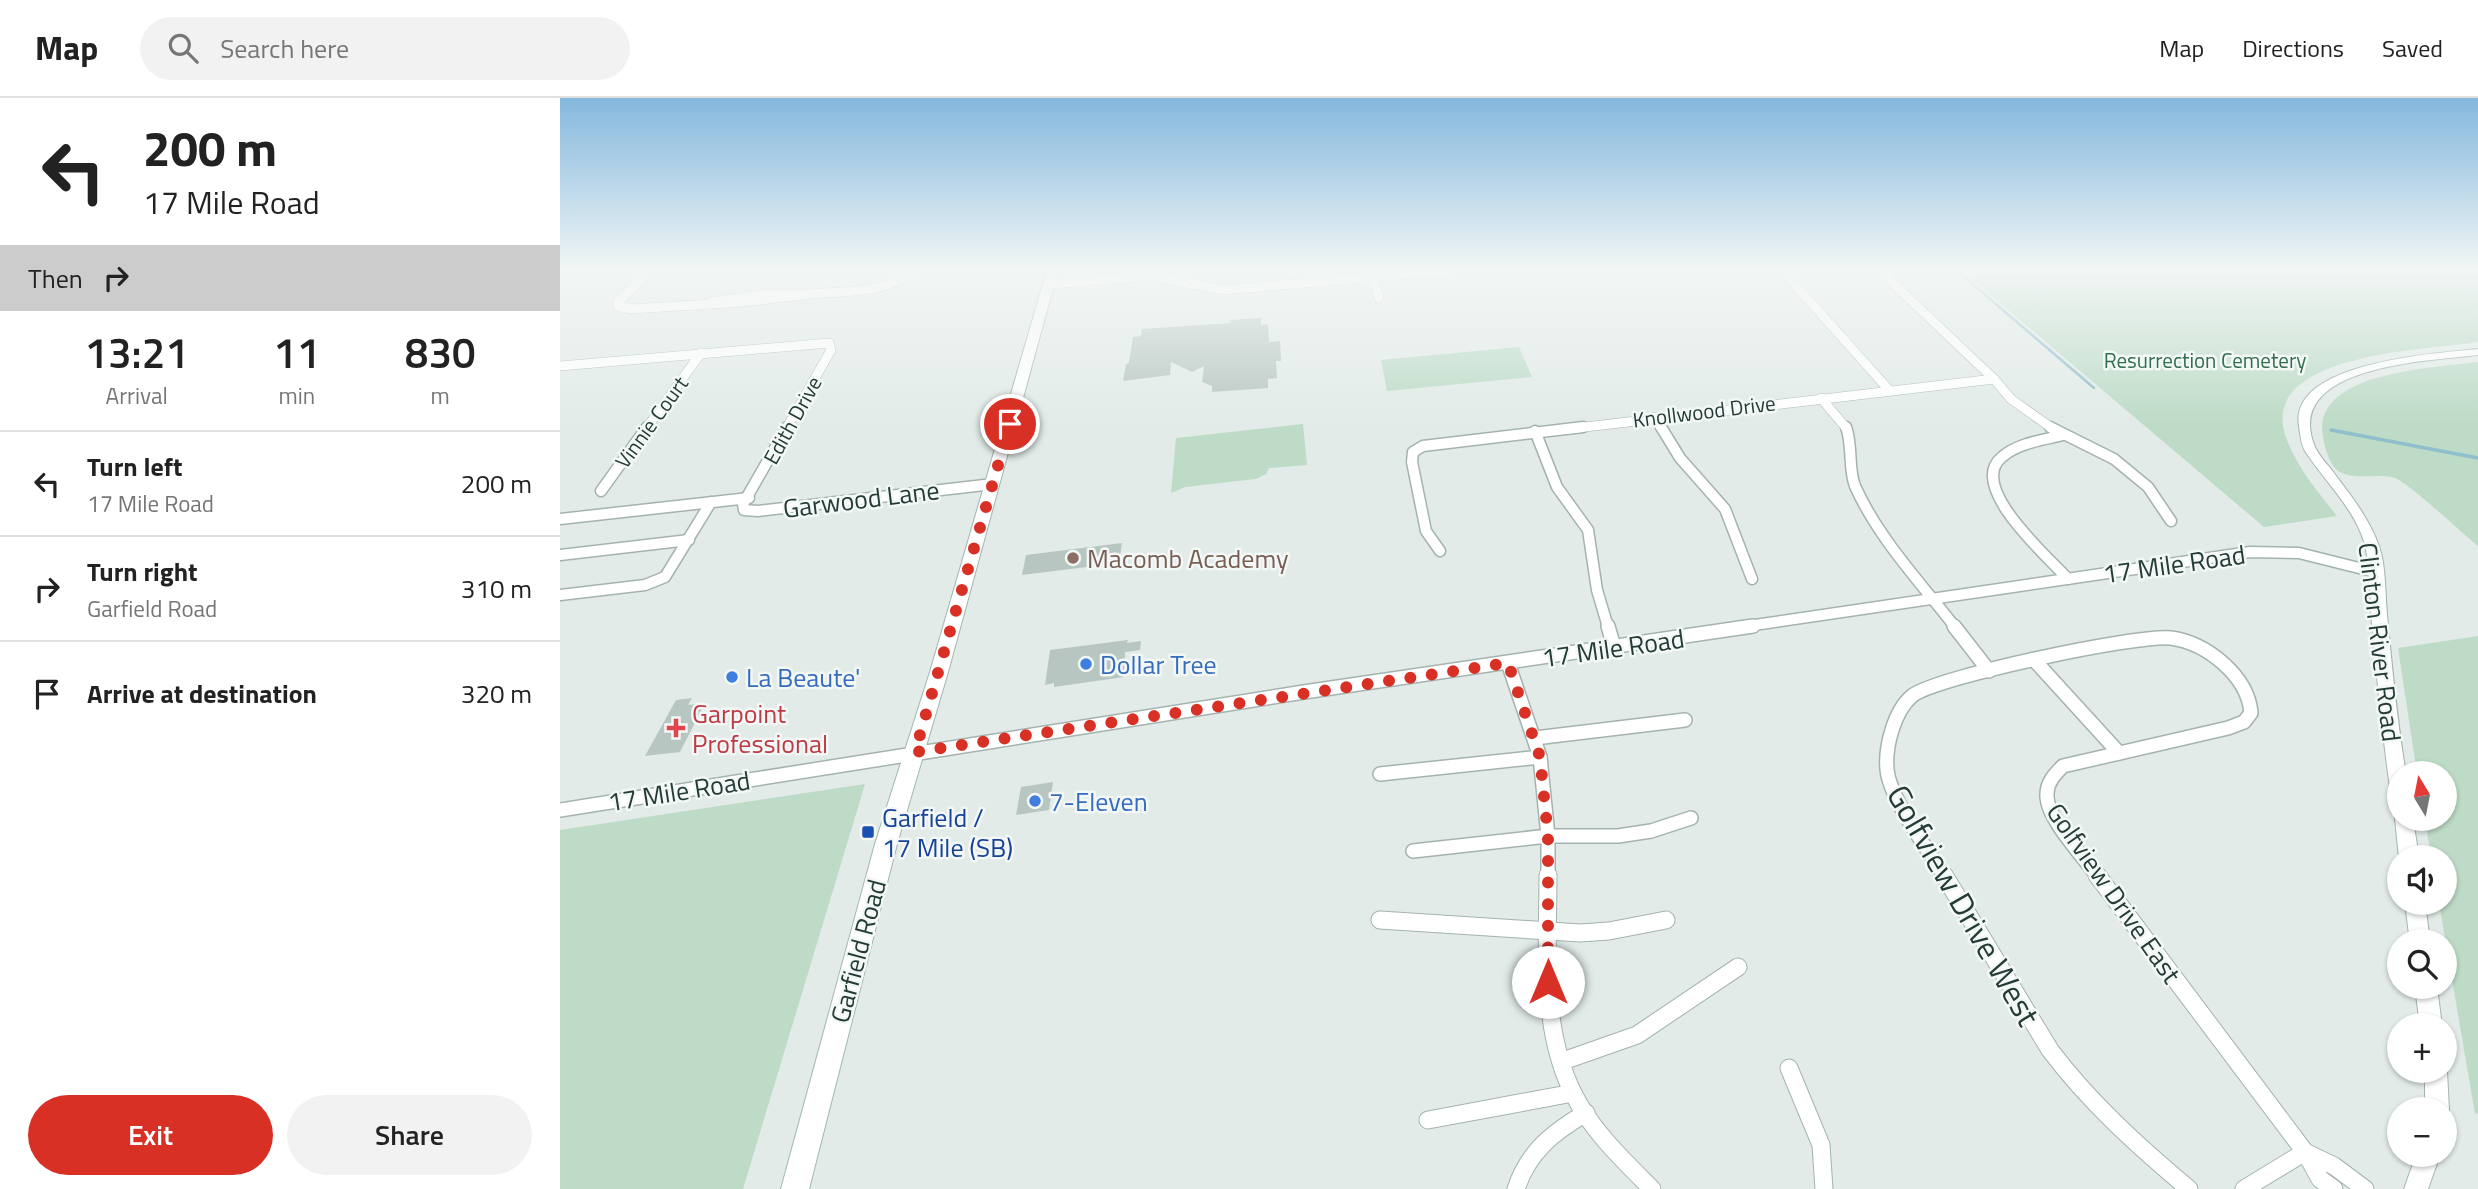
<!DOCTYPE html>
<meta charset="utf-8">
<style>
:root{--surface:#fff;--page:#f2f2f2;--text:#222;--muted:#767676;--line:#e0e0e0;--accent:#d93025}
body{margin:0;font-family:"Titillium Web",sans-serif;background:var(--page);color:var(--text);height:100vh;display:flex;flex-direction:column;font-size:26px;white-space:nowrap}
*{box-sizing:border-box;margin:0}
p{font-size:23px;color:var(--muted)}
.icon{flex:none;width:38px;height:38px;fill:none;stroke:currentColor;stroke-width:2;stroke-linecap:round;stroke-linejoin:round}
.map{position:relative;flex:1;overflow:hidden}
.panel{display:flex;flex-direction:column;background:var(--surface);width:560px}
.panel>*{flex:none}
.hud{background:#fff;color:var(--text);overflow:hidden}
.needle{width:46px;rotate:350deg}
.controls{position:absolute;left:1827px;top:663px;display:grid;gap:14px}
.controls a{display:grid;place-items:center;width:70px;height:70px;border-radius:50%;background:var(--surface);box-shadow:0 2px 5px #0004;font-size:35px}
.pin{position:absolute;display:grid;place-items:center;width:60px;height:60px;color:#fff;margin:-30px;border:4px solid #fff;border-radius:50%;box-shadow:0 2px 7px #0007}
.me{position:absolute;width:77px;margin:-38px;rotate:0deg;stroke-linejoin:round;filter:drop-shadow(0 0 5px #0008)}
.turn{display:flex;align-items:center;gap:24px;height:147px;padding:0 28px;font-size:32px}
.turn .icon{width:91px;height:91px;stroke-width:2.5}
.turn b{display:block;font-size:49px;line-height:60px}
.then{display:flex;align-items:center;height:66px;padding:0 28px;background:#0003;gap:14px;font-size:26px}
.eta{display:flex;justify-content:space-evenly;align-items:center;height:119px;text-align:center}
.eta b{font-size:42px;font-weight:600;line-height:49px}
.action{display:flex;gap:14px;margin-top:auto;padding:14px 28px}
.action a{flex:1;height:80px;border-radius:42px;background:var(--accent);color:#fff;font-size:28px;font-weight:600;line-height:80px;text-align:center}
.action a+a{background:var(--page);color:var(--text)}
ul{padding:0;list-style:none}
li{display:flex;align-items:center;gap:21px;height:105px;padding:0 28px;border-top:2px solid var(--line)}
li div{flex:1}
li b{display:block;font-size:26px}
li em{font-style:normal}
header{display:flex;align-items:center;gap:42px;box-sizing:border-box;height:98px;padding:0 35px;background:var(--surface);border-bottom:2px solid var(--line)}
header strong{font-size:33px}
nav{display:flex;gap:38px;margin-inline-start:auto;font-size:24px}
.search{width:490px;height:63px;background:var(--page);display:flex;align-items:center;gap:18px;box-sizing:border-box;padding:0 24px;border-radius:38px;color:var(--muted);font-size:26px}
main{display:flex;flex:1;min-height:0}
.map>svg:first-child{display:block}
.green{fill:#bddbc7}
.lines{fill:none;stroke-linecap:round;stroke-linejoin:round}
.stream-far1{stroke:#8fbecc;stroke-width:2.5}
.stream{stroke:#8fbecc;stroke-width:3.5}
.building{fill:#b8c6c1}
.minor-far3-casing{stroke:#a5b3af;stroke-width:10}
.minor-far2-casing{stroke:#a5b3af;stroke-width:13}
.minor-far1-casing{stroke:#a5b3af;stroke-width:16}
.minor-casing{stroke:#a5b3af;stroke-width:19}
.tertiary-casing{stroke:#a5b3af;stroke-width:2}
.secondary-casing{stroke:#a2b6b1;stroke-width:2}
.minor-far3{stroke:#fff;stroke-width:9}
.minor-far2{stroke:#fff;stroke-width:10}
.minor-far1{stroke:#fff;stroke-width:13}
.minor{stroke:#fff;stroke-width:17}
.tertiary{fill:#fff;fill-rule:evenodd}
.secondary{fill:#fff;fill-rule:evenodd}
.route{stroke:#d93025;stroke-width:12;stroke-dasharray:0 21.6}
.education-dot{fill:#8d6e63;stroke:#f3f8f6;stroke-width:2.5}
.shop-dot{fill:#3f7fe0;stroke:#f3f8f6;stroke-width:2.5}
.health-dot{fill:#e0444e;stroke:#f3f8f6;stroke-width:2.5}
.transit-dot{fill:#1a4fb4;stroke:#f3f8f6;stroke-width:2.5}
.labels{text-anchor:middle;dominant-baseline:central;stroke-width:5;stroke-linejoin:round;paint-order:stroke}
.far-park-label{font-size:21px;fill:#316f4e;stroke:#f3f8f6}
.far-street-label{font-size:21px;fill:#243b37;stroke:#f3f8f6}
.street-label{font-size:26px;fill:#243b37;stroke:#f3f8f6}
.education-label{font-size:26px;fill:#785e54;stroke:#f3f8f6;text-anchor:start}
.shop-label{font-size:26px;fill:#366cbe;stroke:#f3f8f6;text-anchor:start}
.health-label{font-size:26px;fill:#be3a42;stroke:#f3f8f6;text-anchor:start}
.transit-label{font-size:26px;fill:#164399;stroke:#f3f8f6;text-anchor:start}
.near-street-label{font-size:32px;fill:#243b37;stroke:#f3f8f6}
</style>
<header>
<strong>Map</strong>
<div class="search"><svg class="icon" aria-label="search" viewBox="0 0 24 24"><circle cx="10" cy="10" r="6"/><path d="M15 15l6 6"/></svg>Search here</div>
<nav><a>Map</a><a>Directions</a><a>Saved</a></nav>
</header>
<main>
<section class="panel">
<div class="hud">
<div class="turn"><svg class="icon" aria-label="left" viewBox="0 0 24 24"><path d="M17 20v-9H6M10 6l-5 5 5 5"/></svg><div><b>200 m</b>17 Mile Road</div></div>
<div class="then">Then<svg class="icon" aria-label="right" viewBox="0 0 24 24"><path d="M7 20v-9h11M14 6l5 5-5 5"/></svg></div>
</div>
<div class="eta">
<div><b>13:21</b><p>Arrival</p></div>
<div><b>11</b><p>min</p></div>
<div><b>830</b><p>m</p></div>
</div>
<ul>
<li><svg class="icon" aria-label="left" viewBox="0 0 24 24"><path d="M17 20v-9H6M10 6l-5 5 5 5"/></svg><div><b>Turn left</b><p>17 Mile Road</p></div><em>200 m</em></li>
<li><svg class="icon" aria-label="right" viewBox="0 0 24 24"><path d="M7 20v-9h11M14 6l5 5-5 5"/></svg><div><b>Turn right</b><p>Garfield Road</p></div><em>310 m</em></li>
<li><svg class="icon" aria-label="arrive" viewBox="0 0 24 24"><path d="M6 21V4h12l-3 4 3 4H6"/></svg><div><b>Arrive at destination</b></div><em>320 m</em></li>
</ul>
<div class="action"><a>Exit</a><a>Share</a></div>
</section>
<div class="map">
<svg width="1918" height="1091" viewBox="0 0 1918 1091">
<rect width="100%" height="100%" fill="#e2ebe8"/>
<!-- green -->
<g class="green">
<path d="M1401,172H1918V244C1868,252 1692,255 1727,342C1738,371 1758,394 1777,418L1704,429Z"/>
<polygon points="959,249 972,279 827,293 821,262"/>
<path d="M1918,264V448C1903,436 1849,385 1835,380C1819,375 1798,382 1782,375C1770,370 1765,351 1763,339C1751,273 1875,270 1918,264Z"/>
<polygon points="743,326 747,367 709,370 706,376 696,381 625,389 611,395 616,340"/>
<polygon points="1918,538 1918,1015 1915,1016 1879,805 1885,805 1885,760 1871,759 1865,721 1885,721 1885,676 1857,675 1838,550"/>
<polygon points="305,686 183,1091 0,1091 0,732"/>
</g>
<g class="lines">
<!-- stream-far1 -->
<g class="stream-far1">
<polyline points="1396,172 1534,290"/>
<polyline points="145,176 193,172"/>
</g>
<!-- stream -->
<polyline class="stream" points="1771,332 1918,360"/>
</g>
<!-- building -->
<g class="building">
<polygon points="701,220 701,227 708,226 709,244 720,243 721,263 716,263 717,280 708,281 708,290 652,294 652,288 642,284 644,268 632,274 611,264 610,277 563,283 566,266 569,265 573,239 581,238 582,231 670,225 670,222"/>
<polygon points="562,445 559,465 462,477 466,457"/>
<polygon points="568,542 567,545 581,543 580,552 565,554 564,579 494,589 494,585 485,587 490,552"/>
<polygon points="132,600 128,607 145,605 120,654 85,658 116,602"/>
<polygon points="493,684 489,712 456,717 461,689"/>
</g>
<g class="lines">
<!-- minor-far3 casing -->
<g class="minor-far3-casing">
<g id="minor-far3">
<polyline points="87,172 79,184 58,204 58,208 71,211 183,204 250,196 206,196 152,204"/>
<polyline points="1222,172 1329,292"/>
<polyline points="1319,172 1434,281 1451,301 1493,331"/>
<polyline points="811,173 819,200"/>
<polyline points="489,186 591,178 664,192 895,172"/>
<path d="M250,196C287,193 325,196 356,172"/>
<polyline points="0,268 269,245 271,252 226,331"/>
<polyline points="1261,300 1287,331"/>
<polyline points="1094,319 1102,331"/>
<polyline points="86,331 141,255"/>
<polyline points="1008,331 1434,281"/>
</g>
</g>
<!-- minor-far2 casing -->
<g class="minor-far2-casing">
<g id="minor-far2">
<polyline points="227,329 183,406 184,412 198,413 433,386"/>
<polyline points="1101,329 1120,360 1165,411 1192,481"/>
<path d="M1286,329C1293,348 1288,371 1295,388C1318,440 1361,485 1395,529"/>
<polyline points="1490,329 1554,361 1588,389 1611,423"/>
<polyline points="975,333 997,389 1028,432 1037,492 1048,529"/>
<path d="M1503,337C1483,342 1458,345 1442,359C1406,388 1488,459 1508,481"/>
<polyline points="41,393 87,329"/>
<polyline points="0,421 189,400"/>
<polyline points="880,453 866,433 852,364 853,354 863,348 1023,329"/>
<polyline points="0,457 129,442"/>
<polyline points="0,497 85,487 105,479 151,404"/>
<polyline points="1181,529 1690,454 1739,455 1815,474"/>
</g>
</g>
<!-- minor-far1 casing -->
<g class="minor-far1-casing">
<g id="minor-far1">
<polyline points="1048,528 1054,549"/>
<polyline points="1394,528 1429,573"/>
<polyline points="1475,563 1559,655"/>
<polyline points="948,565 980,659 988,738 988,779"/>
<polyline points="975,640 1125,622"/>
<polyline points="820,676 980,659"/>
<polyline points="0,712 744,594 1193,528"/>
<polyline points="853,753 988,738 1058,738 1091,733 1131,720"/>
<path d="M1385,779C1369,753 1329,700 1327,671C1325,649 1334,613 1352,598C1375,579 1579,536 1611,540C1647,545 1688,578 1691,615L1684,624L1668,630L1503,668C1495,676 1487,684 1487,696C1485,719 1524,759 1538,779"/>
</g>
</g>
<!-- minor casing -->
<g class="minor-casing">
<g id="minor">
<path d="M988,777C988,848 980,929 1013,995C1031,1032 1063,1062 1092,1091"/>
<path d="M1384,777L1490,952C1530,1005 1578,1048 1629,1091"/>
<polyline points="1537,777 1745,1054 1684,1091"/>
<polyline points="820,822 1020,835 1049,833 1106,822"/>
<polyline points="1003,963 1077,937 1178,869"/>
<polyline points="1229,970 1261,1047 1264,1091"/>
<polyline points="868,1022 1013,995"/>
<path d="M956,1091C968,1054 993,1034 1026,1015"/>
<polyline points="1774,1091 1760,1081 1745,1054 1774,1068 1805,1091"/>
</g>
</g>
<!-- tertiary casing -->
<g class="tertiary-casing">
<g id="tertiary">
<path d="M1918,251V257C1870,263 1721,267 1755,349C1759,358 1768,367 1774,375C1791,398 1809,420 1819,448C1826,468 1825,495 1827,516C1832,570 1837,623 1846,676H1839V696L1833,694L1830,689C1822,635 1817,581 1812,526C1810,502 1811,476 1806,452C1799,415 1765,384 1745,353C1741,346 1740,336 1739,328C1728,264 1878,255 1918,251Z"/>
<polygon points="1839,715 1839,721 1853,721 1859,760 1839,760 1835,721"/>
<polygon points="1845,805 1865,805 1870,844 1850,844"/>
<polygon points="1855,889 1877,889 1882,928 1860,928"/>
<polygon points="1885,967 1887,973 1889,1012 1885,1020 1885,1012 1865,1012 1865,973 1885,973"/>
<polygon points="1856,1057 1880,1057 1868,1091 1844,1091"/>
</g>
</g>
<!-- secondary casing -->
<g class="secondary-casing">
<polygon id="secondary" points="487,172 498,172 388,574 337,746 249,1091 221,1091 315,746 370,574"/>
</g>
<!-- minor-far3 -->
<use href="#minor-far3" class="minor-far3"/>
<!-- minor-far2 -->
<use href="#minor-far2" class="minor-far2"/>
<!-- minor-far1 -->
<use href="#minor-far1" class="minor-far1"/>
<!-- minor -->
<use href="#minor" class="minor"/>
<!-- tertiary -->
<use href="#tertiary" class="tertiary"/>
<!-- secondary -->
<use href="#secondary" class="secondary"/>
</g>
<!-- sky -->
<linearGradient id="sky" x2="0" y2="1"><stop stop-color="#84b8dd"/><stop offset="0.53" stop-color="#f2f6f5"/><stop offset="1" stop-color="#f2f6f5" stop-opacity="0"/></linearGradient>
<rect width="1918" height="325" fill="url(#sky)"/>
<g class="lines">
<!-- route -->
<polyline class="route" points="450,326 355,654 948,565 980,659 988,738 988,884"/>
</g>
<!-- markers -->
<circle class="education-dot" cx="513" cy="460" r="7"/>
<g class="shop-dot">
<circle cx="526" cy="566" r="7"/>
<circle cx="172" cy="579" r="7"/>
<circle cx="475" cy="703" r="7"/>
</g>
<path class="health-dot" d="M112.5 619.5h7v7h7v7h-7v7h-7v-7h-7v-7h7z"/>
<rect class="transit-dot" x="301" y="727" width="14" height="14" rx="3.5"/>
<g class="labels">
<!-- far-park labels -->
<g class="far-park-label">
<text x="1645" y="262">Resurrection Cemetery</text>
</g>
<!-- far-street labels -->
<g class="far-street-label">
<text transform="translate(1144 313) rotate(-7)">Knollwood Drive</text>
<text transform="translate(232 322) rotate(-61)">Edith Drive</text>
<text transform="translate(91 324) rotate(-54)">Vinnie Court</text>
</g>
<!-- street labels -->
<g class="street-label">
<text transform="translate(301 401) rotate(-7)">Garwood Lane</text>
<text transform="translate(1614 466) rotate(-8)">17 Mile Road</text>
<text transform="translate(1820 544) rotate(83)">Clinton River Road</text>
<text transform="translate(1053 550) rotate(-8)">17 Mile Road</text>
<text transform="translate(119 693) rotate(-9)">17 Mile Road</text>
<text transform="translate(1554 795) rotate(55)">Golfview Drive East</text>
<text transform="translate(298 853) rotate(-75)">Garfield Road</text>
</g>
<!-- education labels -->
<g class="education-label">
<text x="527" y="460">Macomb Academy</text>
</g>
<!-- shop labels -->
<g class="shop-label">
<text x="540" y="566">Dollar Tree</text>
<text x="186" y="579">La Beaute'</text>
<text x="489" y="703">7-Eleven</text>
</g>
<!-- health labels -->
<g class="health-label">
<text x="132" y="615">Garpoint<tspan x="132" dy="30">Professional</tspan></text>
</g>
<!-- transit labels -->
<g class="transit-label">
<text x="322" y="719">Garfield /<tspan x="322" dy="30">17 Mile (SB)</tspan></text>
</g>
<!-- near-street labels -->
<g class="near-street-label">
<text transform="translate(1404 807) rotate(60)">Golfview Drive West</text>
</g>
</g>
</svg>
<div class="controls">
<a><svg class="needle" viewBox="-14 -14 28 28"><path d="M0-13l5 13h-10z" fill="#e53935"/><path d="M0 13l5-13h-10z" fill="#767676"/></svg></a>
<a><svg class="icon" aria-label="sound" viewBox="0 0 24 24"><path d="M4 9h4l5-4v14l-5-4H4zM17 9q2 3 0 6"/></svg></a>
<a><svg class="icon" aria-label="search" viewBox="0 0 24 24"><circle cx="10" cy="10" r="6"/><path d="M15 15l6 6"/></svg></a>
<a>+</a>
<a>−</a>
</div>
<div class="pin" style="left:450px;top:326px;background:#d93025"><svg class="icon" aria-label="arrive" viewBox="0 0 24 24"><path d="M6 21V4h12l-3 4 3 4H6"/></svg></div>
<svg class="me" style="left:988px;top:884px" viewBox="-20 -20 40 40"><circle r="19" fill="#fff"/><path d="M0-13L10 11 0 6-10 11z" fill="#d93025"/></svg>
</div>
</main>
